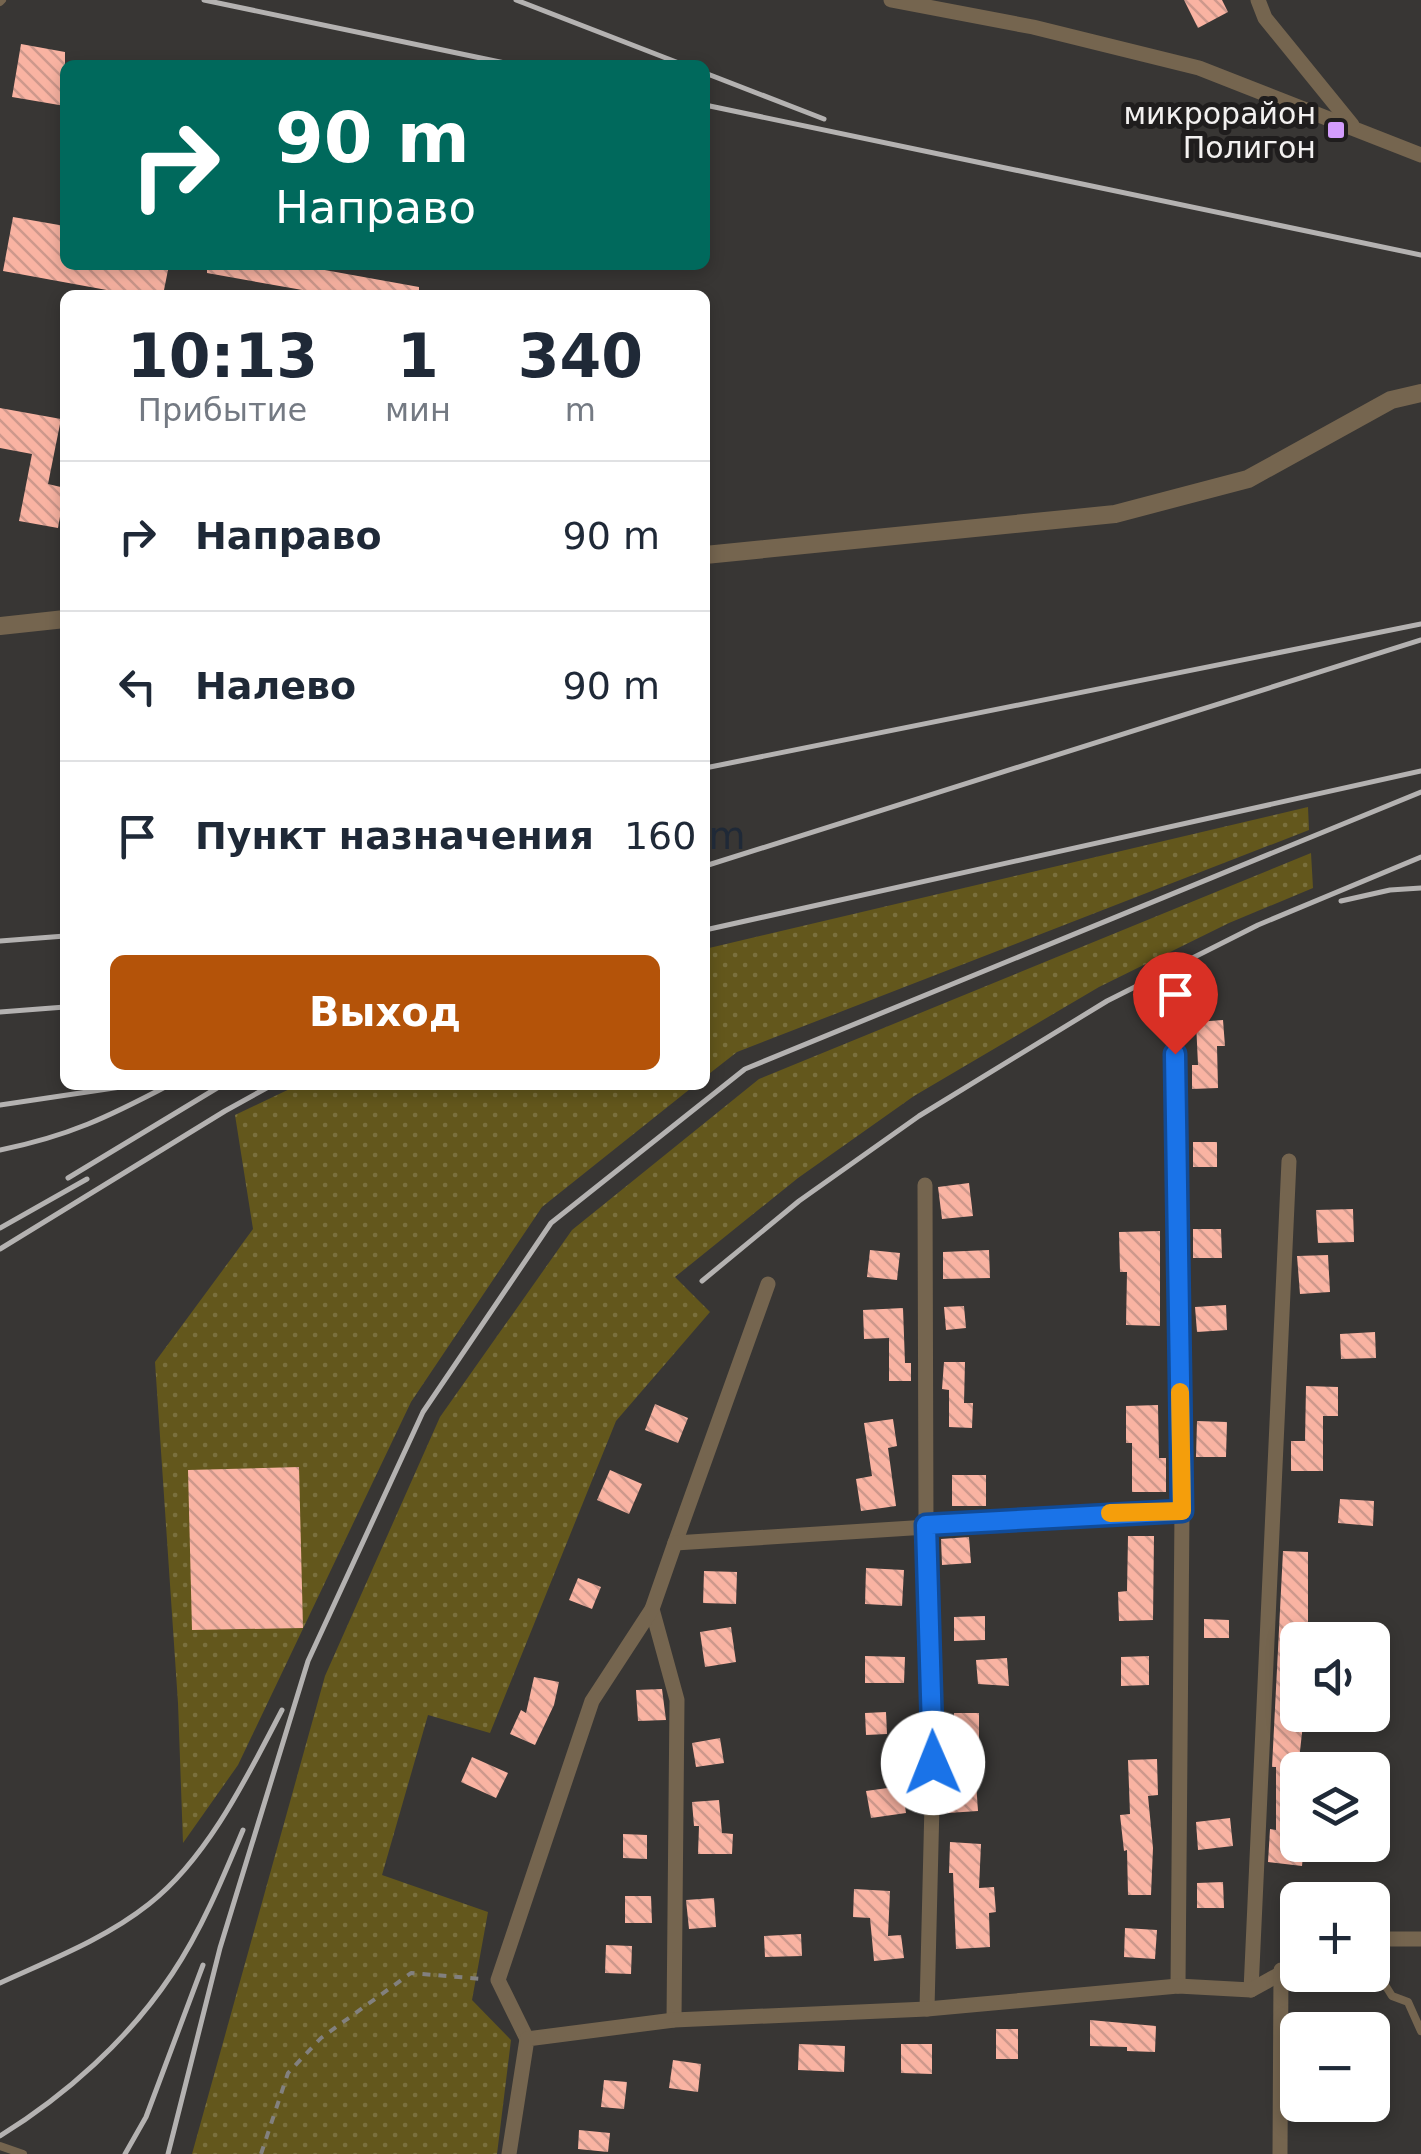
<!DOCTYPE html>
<html lang="ru">
<meta charset="utf-8">
<style>
:root{--surface:#fff;--page:#f2f2f3;--text:#1f2937;--muted:#747a83;--line:#e0e1e3;--accent:#b45309}
body{margin:0;font-family:"DejaVu Sans",sans-serif;background:var(--page);color:var(--text);height:100vh;display:flex;flex-direction:column;font-size:38px;white-space:nowrap}
*{box-sizing:border-box;margin:0}
p{font-size:32px;color:var(--muted)}
.icon{flex:none;width:55px;height:55px;fill:none;stroke:currentColor;stroke-width:2;stroke-linecap:round;stroke-linejoin:round}
.map{position:relative;flex:1;overflow:hidden}
.side{position:absolute;left:60px;top:290px;width:650px;height:800px;display:flex;flex-direction:column;background:var(--surface);border-radius:15px;box-shadow:0 5px 15px #0003}
.side>*{flex:none}
.top-card{position:absolute;left:60px;top:60px;width:650px;height:210px;border-radius:15px;box-shadow:0 5px 15px #0003;background:#00695c;color:#fff;overflow:hidden}
.buttons{position:absolute;left:1280px;top:1622px;display:grid;gap:20px}
.buttons a{display:grid;place-items:center;width:110px;height:110px;border-radius:15px;background:var(--surface);box-shadow:0 5px 15px #0003;font-size:50px}
.pin{position:absolute;display:grid;place-items:center;width:85px;height:85px;color:#fff;margin:-102px -42px;border-radius:50% 50% 50% 0;rotate:-45deg;box-shadow:0 0 10px #0007}
.pin .icon{rotate:45deg}
.me{position:absolute;width:110px;margin:-55px;rotate:359deg;stroke-linejoin:round;filter:drop-shadow(0 0 8px #0008)}
.turn{display:flex;align-items:center;gap:35px;height:210px;padding:0 50px;font-size:45px}
.turn .icon{width:130px;height:130px;stroke-width:2.5}
.turn b{display:block;font-size:70px;line-height:85px}
.eta{display:flex;justify-content:space-evenly;align-items:center;height:170px;text-align:center}
.eta b{font-size:60px;font-weight:600;line-height:70px}
.primary-button{display:flex;gap:20px;margin-top:auto;padding:20px 50px}
.primary-button a{flex:1;height:115px;border-radius:15px;background:var(--accent);color:#fff;font-size:40px;font-weight:600;line-height:115px;text-align:center}
ul{padding:0;list-style:none}
li{display:flex;align-items:center;gap:30px;height:150px;padding:0 50px;border-top:2px solid var(--line)}
li div{flex:1}
li b{display:block;font-size:38px}
li em{font-style:normal}
.map>svg:first-child{display:block}
.grass{fill:url(#grass-dots)}
.building{fill:url(#building-back-hatch)}
.lines{fill:none;stroke-linecap:round;stroke-linejoin:round}
.path{stroke:#82807e;stroke-width:4;stroke-dasharray:8 8;stroke-linecap:butt}
.service{stroke:#75654f;stroke-width:8}
.minor{stroke:#75654f;stroke-width:15}
.tertiary{stroke:#75654f;stroke-width:18}
.rail{stroke:#b4b2b1;stroke-width:5}
.route-casing{stroke:#114b97;stroke-width:25}
.route{stroke:#1a73e8;stroke-width:18}
.slow{stroke:#f59e0b;stroke-width:18}
.poi-dot{fill:#d39cfc;stroke:#1f1d1d;stroke-width:4}
.labels{text-anchor:middle;dominant-baseline:central;stroke-width:10;stroke-linejoin:round;paint-order:stroke}
.poi-label{font-size:30px;fill:#f3f1f0;stroke:#1f1d1d;text-anchor:end}
</style>
<div class="map">
<svg width="1421" height="2154" viewBox="0 0 1421 2154">
<defs>
<pattern id="grass-dots" width="8" height="8" patternUnits="userSpaceOnUse" patternTransform="scale(2.5)"><rect width="8" height="8" fill="#63571c"/><path d="M2 2h.1M6 6h.1" fill="none" stroke="#7a703d" stroke-width="1.8" stroke-linecap="round"/></pattern>
<pattern id="building-back-hatch" width="6" height="6" patternUnits="userSpaceOnUse" patternTransform="scale(2.5)"><rect width="6" height="6" fill="#f9b3a2"/><path d="M-1 5l2 2M0 0l6 6M5-1l2 2" fill="none" stroke="#cd988c"/></pattern>
</defs>
<rect width="100%" height="100%" fill="#383634"/>
<!-- grass -->
<g class="grass">
<polygon points="1308,807 1309,830 737,1052 705,1077 705,949"/>
<polygon points="1311,853 1313,888 1229,923 1099,987 914,1096 798,1178 675,1277 710,1312 616,1421 490,1733 428,1715 382,1875 488,1912 472,2000 511,2040 497,2154 192,2154 325,1676 440,1417 572,1230 759,1079"/>
<polygon points="298,1085 695,1085 542,1207 411,1402 238,1765 183,1843 178,1703 155,1362 253,1229 235,1115"/>
</g>
<!-- building -->
<g class="building">
<polygon points="1184,0 1222,0 1228,12 1198,28"/>
<polygon points="21,44 65,52 65,106 12,97"/>
<polygon points="13,217 65,226 65,265 169,265 163,295 134,295 3,271"/>
<polygon points="207,265 297,265 419,287 419,295 307,295 308,291 207,273"/>
<polygon points="0,408 61,419 48,484 65,488 58,528 19,521 32,454 0,448"/>
<polygon points="1223,1020 1225,1046 1217,1046 1218,1088 1192,1089 1192,1065 1198,1065 1196,1022"/>
<rect x="1193" y="1142" width="24" height="25"/>
<polygon points="969,1183 973,1216 942,1219 938,1187"/>
<polygon points="1353,1209 1354,1242 1318,1243 1316,1210"/>
<polygon points="1193,1229 1221,1229 1222,1258 1193,1258"/>
<polygon points="1160,1231 1160,1326 1126,1325 1127,1272 1120,1272 1119,1232"/>
<polygon points="870,1250 900,1253 897,1280 867,1277"/>
<polygon points="989,1250 990,1278 943,1279 943,1252"/>
<polygon points="1328,1255 1330,1292 1300,1294 1297,1256"/>
<polygon points="1226,1305 1227,1330 1197,1332 1195,1307"/>
<polygon points="964,1306 966,1328 946,1330 944,1307"/>
<polygon points="903,1308 905,1363 911,1363 911,1381 889,1381 889,1338 864,1339 863,1310"/>
<polygon points="1375,1332 1376,1358 1341,1359 1340,1334"/>
<polygon points="944,1362 965,1362 964,1403 973,1403 972,1428 949,1427 949,1390 942,1389"/>
<polygon points="1306,1386 1338,1387 1338,1416 1323,1416 1323,1471 1291,1471 1291,1441 1305,1441"/>
<polygon points="655,1404 688,1418 678,1443 645,1430"/>
<polygon points="1158,1405 1159,1458 1166,1458 1166,1492 1132,1492 1132,1443 1126,1443 1126,1406"/>
<polygon points="893,1419 897,1446 888,1448 896,1506 861,1511 856,1479 872,1476 864,1423"/>
<polygon points="1197,1421 1227,1422 1226,1457 1196,1457"/>
<polygon points="299,1467 303,1628 192,1630 188,1470"/>
<polygon points="610,1470 642,1484 629,1514 597,1500"/>
<rect x="952" y="1475" width="34" height="31"/>
<polygon points="1340,1499 1374,1501 1373,1526 1338,1523"/>
<polygon points="1128,1536 1154,1536 1153,1620 1119,1621 1118,1592 1127,1591"/>
<polygon points="969,1537 971,1563 942,1565 941,1539"/>
<polygon points="1283,1551 1308,1552 1308,1640 1298,1640 1298,1715 1304,1715 1298,1769 1298,1845 1304,1845 1302,1866 1268,1862 1270,1829 1276,1830 1276,1767 1272,1767"/>
<polygon points="866,1568 904,1570 902,1606 865,1604"/>
<polygon points="704,1571 737,1572 736,1604 703,1603"/>
<polygon points="578,1578 601,1587 592,1609 569,1600"/>
<polygon points="985,1616 985,1640 954,1641 954,1617"/>
<polygon points="1204,1619 1229,1620 1229,1638 1204,1638"/>
<polygon points="731,1627 736,1662 705,1667 700,1632"/>
<polygon points="865,1656 905,1657 904,1683 865,1683"/>
<polygon points="1149,1656 1149,1685 1121,1686 1121,1657"/>
<polygon points="1007,1658 1009,1686 978,1684 976,1660"/>
<polygon points="534,1677 559,1682 554,1705 535,1745 510,1734 521,1710 526,1713"/>
<polygon points="662,1689 666,1720 638,1721 636,1690"/>
<polygon points="886,1712 887,1734 866,1735 865,1713"/>
<polygon points="954,1713 979,1713 979,1749 955,1749"/>
<polygon points="720,1738 724,1763 696,1767 692,1743"/>
<polygon points="472,1757 508,1773 496,1798 461,1782"/>
<polygon points="1157,1759 1158,1795 1148,1796 1153,1848 1151,1895 1128,1895 1127,1850 1124,1851 1120,1815 1130,1814 1128,1760"/>
<polygon points="976,1782 978,1811 948,1813 946,1784"/>
<polygon points="902,1786 906,1813 871,1818 866,1791"/>
<polygon points="719,1800 722,1833 733,1834 732,1854 698,1854 699,1826 694,1826 692,1802"/>
<polygon points="1230,1818 1233,1846 1198,1850 1196,1822"/>
<polygon points="623,1834 647,1835 647,1859 623,1858"/>
<polygon points="950,1842 981,1844 979,1888 994,1887 996,1912 989,1913 990,1947 956,1949 953,1873 949,1873"/>
<polygon points="1223,1882 1224,1908 1197,1908 1197,1883"/>
<polygon points="854,1889 890,1891 888,1936 901,1935 904,1958 874,1961 870,1918 853,1917"/>
<polygon points="625,1896 651,1896 652,1923 625,1923"/>
<polygon points="714,1898 716,1927 689,1929 686,1900"/>
<polygon points="1125,1928 1157,1930 1155,1959 1124,1957"/>
<polygon points="801,1934 802,1956 765,1957 764,1936"/>
<polygon points="606,1945 632,1946 631,1974 605,1973"/>
<polygon points="1090,2020 1156,2026 1155,2052 1127,2051 1127,2047 1090,2046"/>
<rect x="996" y="2029" width="22" height="30"/>
<polygon points="799,2044 845,2046 844,2072 798,2070"/>
<polygon points="901,2044 932,2044 932,2074 901,2073"/>
<polygon points="673,2060 701,2064 698,2092 669,2088"/>
<polygon points="604,2080 627,2082 624,2109 601,2107"/>
<polygon points="579,2130 610,2133 608,2152 578,2149"/>
</g>
<g class="lines">
<!-- path -->
<polyline class="path" points="261,2154 288,2073 321,2038 411,1973 482,1979"/>
<!-- service -->
<g class="service">
<polyline points="0,2 2,0"/>
<polyline points="1372,1964 1392,1996 1408,2002 1421,2031"/>
<polyline points="0,2146 23,2154"/>
</g>
<!-- minor -->
<g class="minor">
<polyline points="891,0 1033,27 1199,68 1421,155"/>
<polyline points="1258,0 1265,18 1352,125"/>
<polyline points="1174,1016 1182,1511 1178,1986"/>
<polyline points="925,1185 926,1525 933,1763 927,2009"/>
<polyline points="675,1543 768,1284"/>
<polyline points="652,1609 677,1700 674,2020"/>
<polyline points="1372,1939 1421,1939"/>
<polyline points="1251,1990 1289,1161"/>
<polyline points="527,2039 498,1980 592,1701 652,1609 675,1543 1182,1511"/>
<polyline points="509,2154 527,2039 674,2020 927,2009 1178,1986 1251,1990 1298,1964"/>
<polyline points="1280,2154 1281,1970"/>
</g>
<!-- tertiary -->
<g class="tertiary">
<polyline points="705,555 1115,514 1248,479 1391,400 1421,393"/>
<polyline points="0,626 65,619"/>
</g>
<!-- rail -->
<g class="rail">
<polyline points="204,0 514,65"/>
<polyline points="516,0 684,65"/>
<polyline points="705,73 824,119"/>
<polyline points="705,105 1421,255"/>
<polyline points="705,768 1421,624"/>
<polyline points="705,866 1421,640"/>
<polyline points="1341,901 1390,890 1421,888"/>
<polyline points="705,930 1421,771"/>
<polyline points="0,941 65,936"/>
<polyline points="0,1012 65,1007"/>
<polyline points="0,1105 134,1085"/>
<path d="M0,1150C69,1136 108,1117 169,1085"/>
<polyline points="68,1178 222,1085"/>
<polyline points="0,1228 87,1179"/>
<polyline points="0,1249 225,1111 272,1085"/>
<polyline points="702,1281 799,1201 919,1116 1107,1001 1258,925 1421,857"/>
<path d="M0,1983C50,1960 105,1939 149,1904C208,1858 248,1775 282,1710"/>
<path d="M0,2136C66,2095 128,2040 172,1974C201,1931 223,1878 243,1830"/>
<polyline points="125,2154 146,2117 203,1965"/>
<polyline points="168,2154 220,1948 308,1661 423,1412 551,1223 745,1069 1421,792"/>
</g>
</g>
<g class="lines">
<!-- route casing -->
<g class="route-casing">
<polyline id="route" points="933,1763 926,1525 1182,1511 1175,1054"/>
</g>
<!-- route -->
<use href="#route" class="route"/>
<!-- slow -->
<polyline class="slow" points="1110,1513 1182,1511 1180,1392"/>
</g>
<!-- markers -->
<rect class="poi-dot" x="1326" y="120" width="20" height="20" rx="5"/>
<g class="labels">
<!-- poi labels -->
<g class="poi-label">
<text x="1316" y="113">микрорайон<tspan x="1316" dy="34">Полигон</tspan></text>
</g>
</g>
</svg>
<div class="buttons">
<a><svg class="icon" aria-label="sound" viewBox="0 0 24 24"><path d="M4 9h4l5-4v14l-5-4H4zM17 9q2 3 0 6"/></svg></a>
<a><svg class="icon" aria-label="layers" viewBox="0 0 24 24"><path d="M12 4l9 5-9 5-9-5zM3 14l9 5 9-5"/></svg></a>
<a>+</a>
<a>−</a>
</div>
<div class="pin" style="left:1175px;top:1054px;background:#d93025"><svg class="icon" aria-label="arrive" viewBox="0 0 24 24"><path d="M6 21V4h12l-3 4 3 4H6"/></svg></div>
<svg class="me" style="left:933px;top:1763px" viewBox="-20 -20 40 40"><circle r="19" fill="#fff"/><path d="M0-13L10 11 0 6-10 11z" fill="#1a73e8"/></svg>
<div class="top-card">
<div class="turn"><svg class="icon" aria-label="right" viewBox="0 0 24 24"><path d="M7 20v-9h11M14 6l5 5-5 5"/></svg><div><b>90 m</b>Направо</div></div>
</div>
<section class="side">
<div class="eta">
<div><b>10:13</b><p>Прибытие</p></div>
<div><b>1</b><p>мин</p></div>
<div><b>340</b><p>m</p></div>
</div>
<ul>
<li><svg class="icon" aria-label="right" viewBox="0 0 24 24"><path d="M7 20v-9h11M14 6l5 5-5 5"/></svg><div><b>Направо</b></div><em>90 m</em></li>
<li><svg class="icon" aria-label="left" viewBox="0 0 24 24"><path d="M17 20v-9H6M10 6l-5 5 5 5"/></svg><div><b>Налево</b></div><em>90 m</em></li>
<li><svg class="icon" aria-label="arrive" viewBox="0 0 24 24"><path d="M6 21V4h12l-3 4 3 4H6"/></svg><div><b>Пункт назначения</b></div><em>160 m</em></li>
</ul>
<div class="primary-button"><a>Выход</a></div>
</section>
</div>
